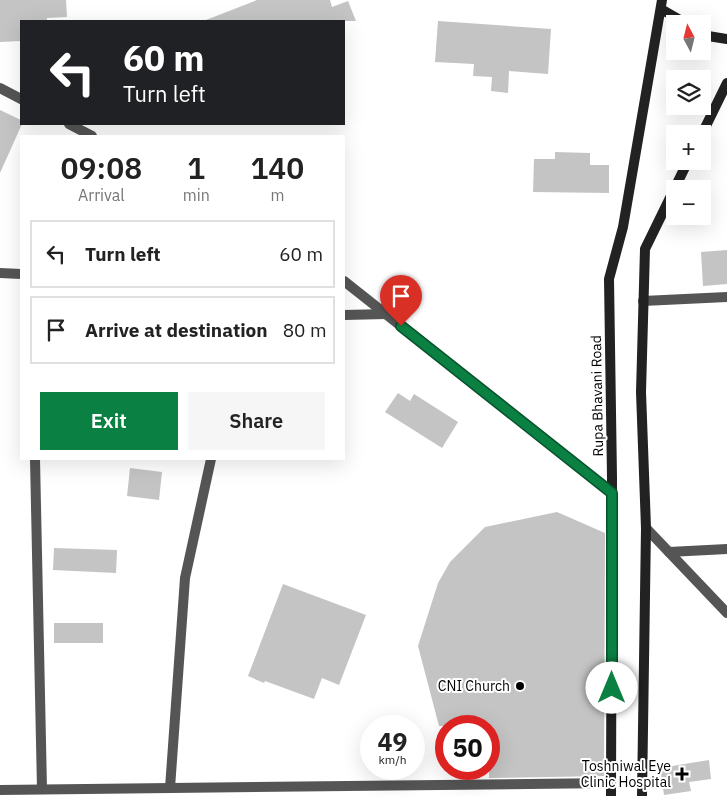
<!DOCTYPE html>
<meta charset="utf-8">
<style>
:root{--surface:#fff;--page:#f6f6f6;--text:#222;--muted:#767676;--line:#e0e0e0;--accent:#0b8043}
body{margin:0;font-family:"IBM Plex Sans",sans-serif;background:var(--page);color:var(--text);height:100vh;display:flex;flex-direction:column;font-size:19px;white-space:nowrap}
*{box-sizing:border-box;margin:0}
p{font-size:16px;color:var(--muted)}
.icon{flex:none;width:28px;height:28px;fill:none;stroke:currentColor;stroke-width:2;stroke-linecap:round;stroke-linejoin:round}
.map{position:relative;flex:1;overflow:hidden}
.panel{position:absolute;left:20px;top:135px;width:325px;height:325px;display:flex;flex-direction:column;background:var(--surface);border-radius:0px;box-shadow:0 5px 20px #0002}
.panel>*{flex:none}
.top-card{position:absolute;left:20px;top:20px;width:325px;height:105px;border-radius:0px;box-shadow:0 5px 20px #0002;background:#202124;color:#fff;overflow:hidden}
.needle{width:32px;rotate:353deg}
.controls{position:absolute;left:666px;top:15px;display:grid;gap:10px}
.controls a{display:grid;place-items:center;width:45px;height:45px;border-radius:0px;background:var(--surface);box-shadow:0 5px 20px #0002;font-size:25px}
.speed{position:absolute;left:360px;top:715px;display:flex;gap:10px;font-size:25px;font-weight:700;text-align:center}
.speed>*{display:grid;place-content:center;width:65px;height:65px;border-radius:50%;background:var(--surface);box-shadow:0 5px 20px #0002;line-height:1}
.speed small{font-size:12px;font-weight:400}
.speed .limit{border:8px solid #d22;background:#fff;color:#111}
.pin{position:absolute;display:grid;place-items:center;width:42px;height:42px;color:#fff;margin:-51px -21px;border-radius:50% 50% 50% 0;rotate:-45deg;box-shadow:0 0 5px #0007}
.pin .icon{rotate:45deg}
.me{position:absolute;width:55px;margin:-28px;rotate:0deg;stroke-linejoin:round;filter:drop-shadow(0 0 4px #0008)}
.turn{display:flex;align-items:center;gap:18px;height:105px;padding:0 20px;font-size:22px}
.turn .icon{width:65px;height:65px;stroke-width:2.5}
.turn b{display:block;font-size:35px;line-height:42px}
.eta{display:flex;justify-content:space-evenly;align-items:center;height:85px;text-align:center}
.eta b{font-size:30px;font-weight:600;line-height:35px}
.cta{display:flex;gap:10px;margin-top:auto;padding:10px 20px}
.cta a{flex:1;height:58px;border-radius:0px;background:var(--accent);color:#fff;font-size:20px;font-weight:600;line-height:58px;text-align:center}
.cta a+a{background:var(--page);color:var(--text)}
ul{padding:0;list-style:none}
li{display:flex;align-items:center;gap:15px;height:68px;margin:0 10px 8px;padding:0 10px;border:2px solid var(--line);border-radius:0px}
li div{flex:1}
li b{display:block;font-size:19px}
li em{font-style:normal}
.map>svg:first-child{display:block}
.building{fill:#c4c4c4}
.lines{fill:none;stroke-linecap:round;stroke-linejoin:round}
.street{stroke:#555;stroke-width:10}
.secondary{stroke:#222;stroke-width:10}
.route-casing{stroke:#07532c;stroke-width:12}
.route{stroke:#0b8043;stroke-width:9}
.poi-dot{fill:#000;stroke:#fff;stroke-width:2}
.labels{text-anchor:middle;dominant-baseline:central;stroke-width:4;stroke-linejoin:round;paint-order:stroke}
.street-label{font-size:14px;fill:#000;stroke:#fff}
.poi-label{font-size:14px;fill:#000;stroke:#fff;text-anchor:end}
</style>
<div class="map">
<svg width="727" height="796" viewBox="0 0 727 796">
<rect width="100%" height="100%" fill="#fff"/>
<!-- building -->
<g class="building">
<polygon points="0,0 66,0 67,17 47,18 47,21 21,21 21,41 0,42"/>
<polygon points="257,0 330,0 332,7 348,1 356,21 206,21 206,20"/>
<polygon points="438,21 551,29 548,74 509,71 508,93 491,91 492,77 473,76 474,64 435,62"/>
<polygon points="0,110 21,120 22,124 0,173"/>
<polygon points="555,152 590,153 590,165 609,165 609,193 533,192 534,159 555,159"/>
<polygon points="727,250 727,284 703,286 701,252"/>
<polygon points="398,393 410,401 414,394 458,422 442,448 385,412"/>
<polygon points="130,468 162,472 159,500 127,496"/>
<polygon points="557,512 605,533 604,776 489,778 489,726 439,726 418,646 438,583 450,562 485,527"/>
<polygon points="54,548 117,550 116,573 53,570"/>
<polygon points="283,584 366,615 339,685 322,678 314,699 265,681 264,683 248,676"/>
<rect x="54" y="623" width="49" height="20"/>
<polygon points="709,760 711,779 689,782 691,791 664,795 660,768"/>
</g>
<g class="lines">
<!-- street -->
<g class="street">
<polyline points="0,88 21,99"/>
<polyline points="69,124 92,136"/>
<polyline points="0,273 21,274"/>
<polyline points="344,281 612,493"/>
<polyline points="643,301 727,297"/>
<polyline points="344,315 386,314"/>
<polyline points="35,459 42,789"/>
<polyline points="646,528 727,613"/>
<polyline points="669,552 727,549"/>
<polyline points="170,788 185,578 211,459"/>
<polyline points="0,790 611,783"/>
</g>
<!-- secondary -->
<g class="secondary">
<polyline points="661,9 687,24"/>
<polyline points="702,33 708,36 727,39"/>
<polyline points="702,134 727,83"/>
<polyline points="611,796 612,478 609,279 623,227 662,0"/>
<polyline points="642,796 646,528 641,392 645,249 688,161"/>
</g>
</g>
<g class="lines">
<!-- route casing -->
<g class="route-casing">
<polyline id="route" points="401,326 612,493 612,688"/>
</g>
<!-- route -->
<use href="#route" class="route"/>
</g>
<!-- markers -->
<g class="poi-dot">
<circle cx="520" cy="686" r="5"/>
<path d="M679.5 766.5h5v5h5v5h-5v5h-5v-5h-5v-5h5z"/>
</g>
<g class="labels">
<!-- street labels -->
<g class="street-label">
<text transform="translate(597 396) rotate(-91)">Rupa Bhavani Road</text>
</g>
<!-- poi labels -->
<g class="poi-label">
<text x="510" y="686">CNI Church</text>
<text x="671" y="766">Toshniwal Eye<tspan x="671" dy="16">Clinic Hospital</tspan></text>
</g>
</g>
</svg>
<div class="controls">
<a><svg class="needle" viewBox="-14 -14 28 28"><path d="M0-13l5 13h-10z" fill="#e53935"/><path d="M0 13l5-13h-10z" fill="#767676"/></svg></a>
<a><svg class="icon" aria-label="layers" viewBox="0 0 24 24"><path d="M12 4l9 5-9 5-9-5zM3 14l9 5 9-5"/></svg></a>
<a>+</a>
<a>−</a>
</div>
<div class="speed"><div>49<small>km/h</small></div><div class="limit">50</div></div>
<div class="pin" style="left:401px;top:326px;background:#d93025"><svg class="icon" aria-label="arrive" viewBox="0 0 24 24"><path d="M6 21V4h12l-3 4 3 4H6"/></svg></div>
<svg class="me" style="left:612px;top:688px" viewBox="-20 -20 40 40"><circle r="19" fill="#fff"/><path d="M0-13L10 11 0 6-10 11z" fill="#0b8043"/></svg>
<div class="top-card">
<div class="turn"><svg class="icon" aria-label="left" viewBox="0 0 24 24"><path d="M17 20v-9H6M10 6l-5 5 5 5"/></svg><div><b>60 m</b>Turn left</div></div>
</div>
<section class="panel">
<div class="eta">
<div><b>09:08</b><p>Arrival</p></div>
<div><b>1</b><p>min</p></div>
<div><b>140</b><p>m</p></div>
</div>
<ul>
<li><svg class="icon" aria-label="left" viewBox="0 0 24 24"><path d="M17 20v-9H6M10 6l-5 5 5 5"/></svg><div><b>Turn left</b></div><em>60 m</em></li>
<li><svg class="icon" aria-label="arrive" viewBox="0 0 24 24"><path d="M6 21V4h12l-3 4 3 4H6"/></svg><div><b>Arrive at destination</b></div><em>80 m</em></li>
</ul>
<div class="cta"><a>Exit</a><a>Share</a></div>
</section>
</div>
